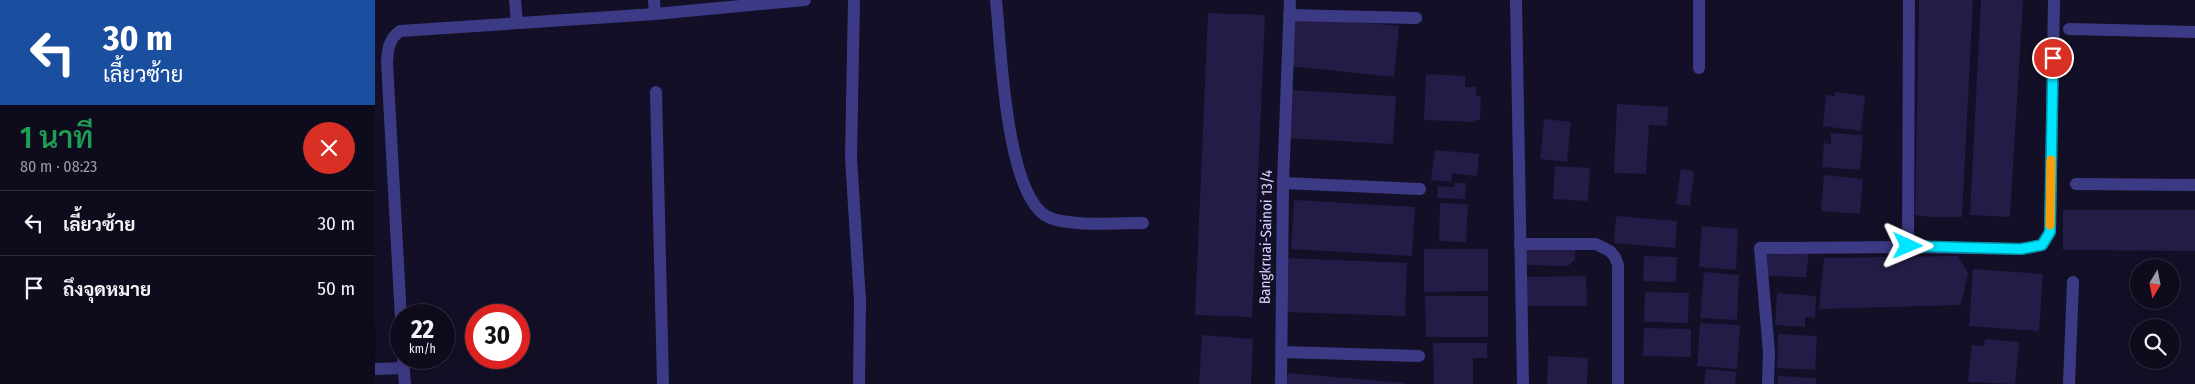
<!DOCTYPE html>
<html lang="th">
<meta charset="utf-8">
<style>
:root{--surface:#0e0b1c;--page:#171425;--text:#f1f3f6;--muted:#9b9ba3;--line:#2e2b3b}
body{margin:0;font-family:"Fira Sans Condensed",Sarabun,sans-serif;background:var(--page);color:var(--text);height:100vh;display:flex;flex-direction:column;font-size:19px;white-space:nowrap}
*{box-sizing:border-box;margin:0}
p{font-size:16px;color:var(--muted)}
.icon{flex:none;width:28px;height:28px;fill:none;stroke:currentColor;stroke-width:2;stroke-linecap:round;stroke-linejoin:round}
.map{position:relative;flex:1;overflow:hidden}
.sheet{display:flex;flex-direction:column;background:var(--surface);width:375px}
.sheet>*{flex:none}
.hud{background:#1a4fa0;color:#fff;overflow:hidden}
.needle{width:32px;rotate:190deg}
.fabs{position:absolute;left:1755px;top:259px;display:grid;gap:10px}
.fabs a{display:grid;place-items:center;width:50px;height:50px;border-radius:50%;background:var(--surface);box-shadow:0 5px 20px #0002,0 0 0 1px var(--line);font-size:25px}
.speed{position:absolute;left:15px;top:304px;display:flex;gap:10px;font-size:25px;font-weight:700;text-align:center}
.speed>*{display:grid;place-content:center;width:65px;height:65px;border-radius:50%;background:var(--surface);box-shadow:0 5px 20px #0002,0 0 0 1px var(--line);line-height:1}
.speed small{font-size:12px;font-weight:400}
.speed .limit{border:8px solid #d22;background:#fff;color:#111}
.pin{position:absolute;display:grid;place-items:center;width:42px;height:42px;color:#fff;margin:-21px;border:2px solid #fff;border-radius:50%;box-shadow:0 1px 5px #0007}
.me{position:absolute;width:55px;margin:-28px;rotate:91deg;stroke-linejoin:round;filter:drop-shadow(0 0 4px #0008)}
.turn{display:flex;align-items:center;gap:18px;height:105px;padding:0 20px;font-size:22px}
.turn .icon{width:65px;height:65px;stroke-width:2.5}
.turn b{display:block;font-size:35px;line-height:42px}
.round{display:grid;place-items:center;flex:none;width:52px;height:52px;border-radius:26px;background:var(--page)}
.overview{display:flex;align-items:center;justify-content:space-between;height:85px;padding:0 20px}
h1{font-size:30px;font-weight:600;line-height:38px;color:#1e9e55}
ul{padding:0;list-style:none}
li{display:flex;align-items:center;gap:15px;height:65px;padding:0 20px;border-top:1px solid var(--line)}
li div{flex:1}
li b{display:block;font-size:19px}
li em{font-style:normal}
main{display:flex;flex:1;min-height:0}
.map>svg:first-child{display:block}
.building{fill:#241b47}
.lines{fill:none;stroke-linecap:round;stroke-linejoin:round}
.minor{stroke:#3d3a85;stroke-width:12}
.route-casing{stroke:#0095a6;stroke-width:12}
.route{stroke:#00e5ff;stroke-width:9}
.slow{stroke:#f59e0b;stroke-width:9}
.labels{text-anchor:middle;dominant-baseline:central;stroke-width:4.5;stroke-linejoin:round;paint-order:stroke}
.street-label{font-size:15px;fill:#d9d4ff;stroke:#130f26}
</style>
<main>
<section class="sheet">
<div class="hud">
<div class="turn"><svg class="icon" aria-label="left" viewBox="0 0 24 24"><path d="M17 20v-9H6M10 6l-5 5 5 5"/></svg><div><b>30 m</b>เลี้ยวซ้าย</div></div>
</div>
<div class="overview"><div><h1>1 นาที</h1><p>80 m · 08:23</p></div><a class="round" style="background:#d93025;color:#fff"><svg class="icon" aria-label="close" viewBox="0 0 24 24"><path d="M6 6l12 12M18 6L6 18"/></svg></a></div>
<ul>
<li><svg class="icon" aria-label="left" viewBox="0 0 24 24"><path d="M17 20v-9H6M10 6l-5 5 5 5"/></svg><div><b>เลี้ยวซ้าย</b></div><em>30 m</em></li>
<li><svg class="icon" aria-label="arrive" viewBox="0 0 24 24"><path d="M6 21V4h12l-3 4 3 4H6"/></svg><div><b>ถึงจุดหมาย</b></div><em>50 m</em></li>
</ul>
</section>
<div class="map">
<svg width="1820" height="384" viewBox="0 0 1820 384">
<rect width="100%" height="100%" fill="#130f26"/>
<!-- building -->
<g class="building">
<polygon points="1544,0 1598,0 1587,217 1555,217 1540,215"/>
<polygon points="1606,0 1648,0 1635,217 1595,215"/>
<polygon points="833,13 890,15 877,317 820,315"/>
<polygon points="919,16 1024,26 1019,77 914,66"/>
<polygon points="1051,74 1090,76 1090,87 1101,87 1101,96 1106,96 1105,120 1101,120 1101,122 1049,120"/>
<polygon points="915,90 1021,96 1018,144 912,138"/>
<polygon points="1460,92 1490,96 1486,131 1448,126 1451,95 1460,96"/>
<polygon points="1242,104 1293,107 1292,126 1274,125 1271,174 1239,173"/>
<polygon points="1169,119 1196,122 1192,162 1165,159"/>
<polygon points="1456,133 1488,135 1485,170 1447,167 1449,143 1456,144"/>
<polygon points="1060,150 1104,154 1102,176 1077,173 1076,182 1056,180"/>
<polygon points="1180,166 1215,168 1213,201 1178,199"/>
<polygon points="1306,169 1319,171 1315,206 1301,204"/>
<polygon points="1449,175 1488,179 1485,214 1446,211"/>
<polygon points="1080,183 1091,183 1090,199 1062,198 1063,186 1079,187"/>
<polygon points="919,200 1040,207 1037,256 916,249"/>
<polygon points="1065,203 1093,204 1091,242 1064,241"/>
<polygon points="1688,210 1820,210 1820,251 1688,250"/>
<polygon points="1241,216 1302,221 1300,248 1239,243"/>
<polygon points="1327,226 1363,229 1361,270 1324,267"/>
<polygon points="1151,247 1200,250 1200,260 1193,266 1151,265"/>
<polygon points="1049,249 1113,249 1113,291 1049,292"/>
<polygon points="1388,251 1434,252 1431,277 1390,276"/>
<polygon points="1269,256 1302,257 1301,282 1268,281"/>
<polygon points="1583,256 1593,273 1586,305 1444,309 1449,258"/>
<polygon points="911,258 1032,263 1030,316 909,312"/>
<polygon points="1598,269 1668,274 1664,331 1594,326"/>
<polygon points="1329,272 1364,275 1362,320 1325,318"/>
<polygon points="1211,276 1212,306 1151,306 1151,277"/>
<polygon points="1270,292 1314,293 1313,323 1269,322"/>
<polygon points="1402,293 1441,296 1440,318 1430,317 1430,327 1400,325"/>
<polygon points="1050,296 1113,296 1113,337 1051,337"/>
<polygon points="1325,323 1365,325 1362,369 1322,366"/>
<polygon points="1269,328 1316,329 1316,357 1268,356"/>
<polygon points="1403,334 1442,336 1440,370 1402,368"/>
<polygon points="827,335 878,339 876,384 824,384"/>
<polygon points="1610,339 1644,342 1640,384 1593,382 1597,345 1609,346"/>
<polygon points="1058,343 1112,343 1112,358 1098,358 1098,384 1059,384"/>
<polygon points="1173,356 1213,358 1212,384 1172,384"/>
<polygon points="1331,369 1361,372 1360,384 1329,384"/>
<polygon points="913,373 1029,383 1029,384 912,384"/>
<polygon points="1403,376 1441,378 1441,384 1403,384"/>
</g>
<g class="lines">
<!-- minor -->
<g class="minor">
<polyline points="140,0 142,22"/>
<polyline points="279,0 280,14"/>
<polyline points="479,0 476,158 485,301 484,384"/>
<path d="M621,0C626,46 630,195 673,217C694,227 743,223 768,223"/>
<polyline points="1141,0 1148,384"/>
<polyline points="1324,0 1324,68"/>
<polyline points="914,15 1041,18"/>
<polyline points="1694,29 1820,32"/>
<polyline points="281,92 288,384"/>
<polyline points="908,183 1045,189"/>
<polyline points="1701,184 1820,185"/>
<polyline points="1145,244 1221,244 1235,251 1240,257 1243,265 1243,384"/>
<polyline points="1533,247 1534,0"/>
<path d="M26,319L12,62C13,48 14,39 25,31L280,14L430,0"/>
<polyline points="907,352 1044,356"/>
<polyline points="28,358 30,384"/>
<polyline points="0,369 29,368"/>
<polyline points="906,384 908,183 915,0"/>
<polyline points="1393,384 1394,352 1385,248 1533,247 1646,249 1667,245 1675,232 1679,0"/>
<polyline points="1694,384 1698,282"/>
</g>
</g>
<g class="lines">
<!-- route casing -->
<g class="route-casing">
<polyline id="route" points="1533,246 1646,249 1667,245 1675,232 1678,58"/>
</g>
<!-- route -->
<use href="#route" class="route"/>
<!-- slow -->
<polyline class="slow" points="1675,225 1676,160"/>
</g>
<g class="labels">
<!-- street labels -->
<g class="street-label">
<text transform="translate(891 237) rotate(-89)">Bangkruai-Sainoi 13/4</text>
</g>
</g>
</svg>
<div class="fabs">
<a><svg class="needle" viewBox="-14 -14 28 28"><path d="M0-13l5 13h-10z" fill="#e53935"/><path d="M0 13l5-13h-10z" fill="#9b9ba3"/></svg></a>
<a><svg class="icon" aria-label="search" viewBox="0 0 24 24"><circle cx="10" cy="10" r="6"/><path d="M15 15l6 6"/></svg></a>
</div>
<div class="speed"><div>22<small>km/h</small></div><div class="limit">30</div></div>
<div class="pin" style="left:1678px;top:58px;background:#d93025"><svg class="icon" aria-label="arrive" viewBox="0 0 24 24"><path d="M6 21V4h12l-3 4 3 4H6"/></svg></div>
<svg class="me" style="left:1533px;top:246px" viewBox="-20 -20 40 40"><path d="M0-17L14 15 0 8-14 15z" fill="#00e5ff" stroke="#fff" stroke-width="4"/></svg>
</div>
</main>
